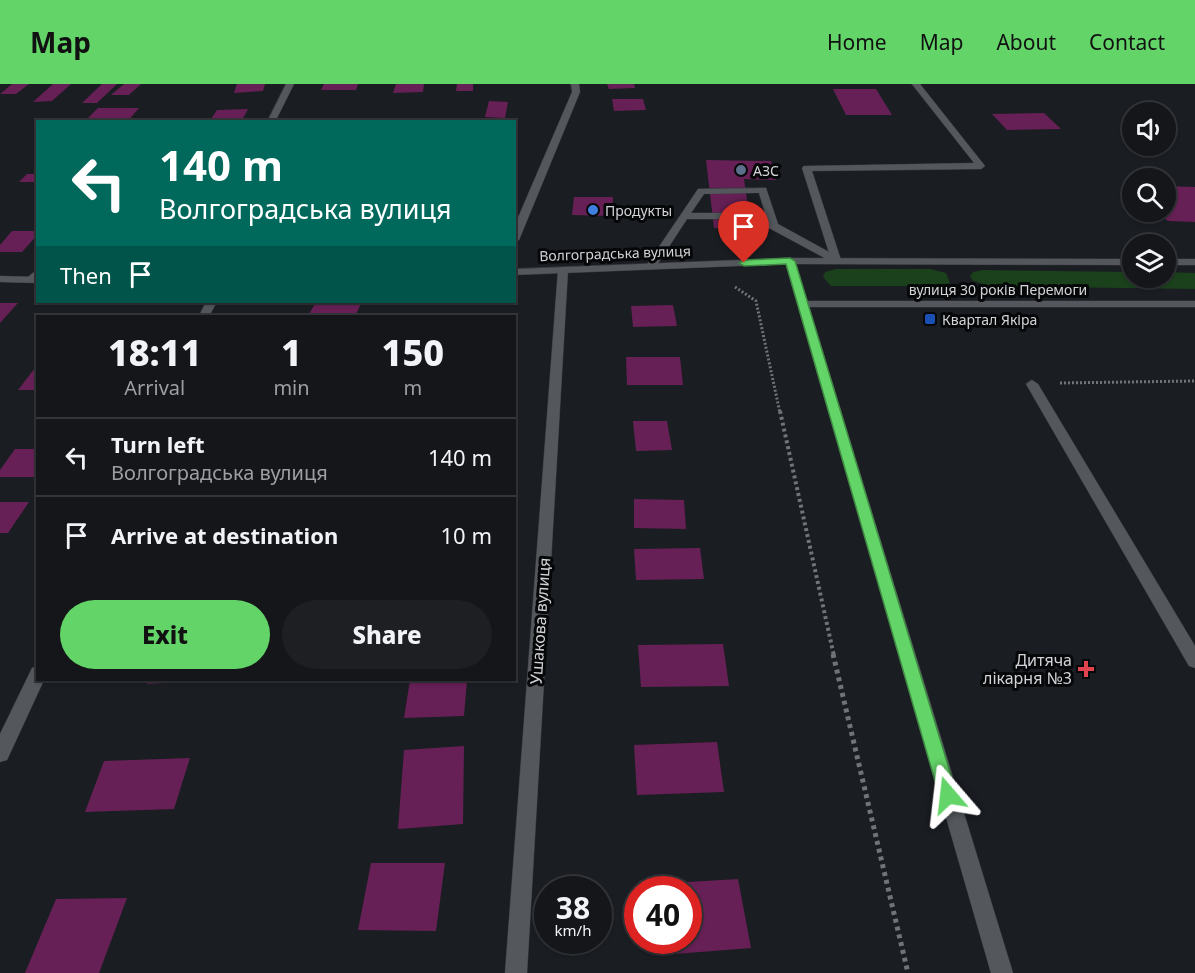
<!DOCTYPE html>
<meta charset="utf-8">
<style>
:root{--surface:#14161a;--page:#1d1f23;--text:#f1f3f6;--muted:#9d9fa2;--line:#333539;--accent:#63d468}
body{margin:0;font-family:"Noto Sans",sans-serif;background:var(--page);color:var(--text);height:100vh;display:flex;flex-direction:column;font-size:22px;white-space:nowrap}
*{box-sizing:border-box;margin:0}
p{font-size:20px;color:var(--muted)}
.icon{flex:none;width:33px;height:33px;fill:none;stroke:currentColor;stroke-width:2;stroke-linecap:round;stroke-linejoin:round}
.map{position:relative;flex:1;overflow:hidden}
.sheet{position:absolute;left:36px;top:231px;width:480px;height:366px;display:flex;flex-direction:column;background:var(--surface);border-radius:0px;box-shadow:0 2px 4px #0004,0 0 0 2px var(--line)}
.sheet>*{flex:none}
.guide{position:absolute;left:36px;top:36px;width:480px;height:183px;border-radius:0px;box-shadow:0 2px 4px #0004,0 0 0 2px var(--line);background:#00695c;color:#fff;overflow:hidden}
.controls{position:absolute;left:1122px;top:18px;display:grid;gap:12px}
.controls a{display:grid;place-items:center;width:54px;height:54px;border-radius:50%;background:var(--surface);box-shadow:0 2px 4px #0004,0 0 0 2px var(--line);font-size:30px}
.speed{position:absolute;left:534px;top:792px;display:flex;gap:12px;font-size:30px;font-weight:700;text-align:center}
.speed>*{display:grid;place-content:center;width:78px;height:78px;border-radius:50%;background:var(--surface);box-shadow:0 2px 4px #0004,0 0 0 2px var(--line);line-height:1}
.speed small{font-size:15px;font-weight:400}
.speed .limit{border:9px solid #d22;background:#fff;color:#111}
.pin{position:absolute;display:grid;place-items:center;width:51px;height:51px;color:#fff;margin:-62px -26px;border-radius:50% 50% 50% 0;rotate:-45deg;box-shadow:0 0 6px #0007}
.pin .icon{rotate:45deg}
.me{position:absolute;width:66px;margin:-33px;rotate:343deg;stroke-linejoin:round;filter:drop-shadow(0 0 4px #0008)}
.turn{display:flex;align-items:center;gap:21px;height:126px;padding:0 24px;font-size:27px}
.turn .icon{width:78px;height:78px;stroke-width:2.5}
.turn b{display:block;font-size:42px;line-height:51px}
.then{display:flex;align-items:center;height:57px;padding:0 24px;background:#0003;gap:12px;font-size:22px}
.eta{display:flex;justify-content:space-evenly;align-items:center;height:102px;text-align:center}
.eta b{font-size:36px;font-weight:800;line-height:42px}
.button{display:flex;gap:12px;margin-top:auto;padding:12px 24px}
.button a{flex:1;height:69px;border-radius:36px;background:var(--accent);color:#111;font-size:24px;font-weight:800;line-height:69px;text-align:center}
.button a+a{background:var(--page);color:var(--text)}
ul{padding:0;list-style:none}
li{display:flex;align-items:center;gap:18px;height:78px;padding:0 24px;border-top:2px solid var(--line)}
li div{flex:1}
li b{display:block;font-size:22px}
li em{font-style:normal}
header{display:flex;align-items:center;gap:36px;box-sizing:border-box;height:84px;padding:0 30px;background:var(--accent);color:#111}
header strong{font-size:28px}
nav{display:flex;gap:33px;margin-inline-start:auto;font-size:21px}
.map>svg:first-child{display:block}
.green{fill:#1b401c}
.building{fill:#662055}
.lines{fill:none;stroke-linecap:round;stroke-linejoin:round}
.service-casing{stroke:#36383c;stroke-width:1}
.minor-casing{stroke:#36383c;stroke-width:1}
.tertiary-casing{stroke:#36383c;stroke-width:1}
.path-far2{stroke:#717377;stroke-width:3;stroke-dasharray:2 2;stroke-linecap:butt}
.path-far1{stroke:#717377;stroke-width:4;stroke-dasharray:3 3;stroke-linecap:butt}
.path{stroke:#717377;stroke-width:5;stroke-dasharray:4 4;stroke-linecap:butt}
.service{fill:#54585d;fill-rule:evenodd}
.minor{fill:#54585d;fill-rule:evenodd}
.tertiary{fill:#54585d;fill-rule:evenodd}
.route{fill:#63d468;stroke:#408a44;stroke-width:1.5}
.service-dot{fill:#5c6f8a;stroke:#060709;stroke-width:2}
.shop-dot{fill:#3f7fe0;stroke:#060709;stroke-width:2}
.transit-dot{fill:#1a4fb4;stroke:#060709;stroke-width:2}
.health-dot{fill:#e0444e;stroke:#060709;stroke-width:2}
.labels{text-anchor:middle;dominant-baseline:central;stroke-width:6;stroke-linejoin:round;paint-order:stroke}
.far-poi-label{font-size:14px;fill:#d2d4d7;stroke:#060709;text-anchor:start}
.far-street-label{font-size:14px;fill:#d2d4d7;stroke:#060709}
.street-label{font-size:16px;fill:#d2d4d7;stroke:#060709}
.poi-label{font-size:16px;fill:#d2d4d7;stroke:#060709;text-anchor:end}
</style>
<header>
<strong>Map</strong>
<nav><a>Home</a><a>Map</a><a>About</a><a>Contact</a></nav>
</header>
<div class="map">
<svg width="1195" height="889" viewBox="0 0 1195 889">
<rect width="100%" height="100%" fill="#1a1d22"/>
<!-- green -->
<g class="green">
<polygon points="836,185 930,185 946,189 950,199 936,202 831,202 823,193 825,188"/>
<polygon points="983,186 1132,188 1132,194 1166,194 1166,188 1195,189 1195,205 990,202 973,197 970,192 973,188"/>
</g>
<!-- building -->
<g class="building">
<polygon points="12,0 29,0 16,10 0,10"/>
<polygon points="53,0 71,0 52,17 33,18"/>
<polygon points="102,0 117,0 97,19 82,19"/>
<polygon points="124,0 141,0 129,11 111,11"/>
<polygon points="237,0 265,0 263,7 234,9"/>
<polygon points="324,0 358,0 356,6 321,6"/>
<polygon points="396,0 424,0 423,8 393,9"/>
<polygon points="457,0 473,0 473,7 456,7"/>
<polygon points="607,0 634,0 635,4 609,5"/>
<polygon points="833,5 876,5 892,31 846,31"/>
<polygon points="612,15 643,15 646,26 614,27"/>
<polygon points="489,17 508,18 505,34 485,33"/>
<polygon points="98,24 139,24 127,38 84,38"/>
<polygon points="248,25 241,38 209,38 217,26"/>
<polygon points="1044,29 1061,45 1007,46 992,30"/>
<polygon points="706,76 771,77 776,96 744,95 751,144 714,144"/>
<polygon points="27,90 38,90 38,98 19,98"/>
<polygon points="1166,102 1195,103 1195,138 1168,137 1156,128 1166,128"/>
<polygon points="574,113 613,113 612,132 572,131"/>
<polygon points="12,147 38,147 38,150 22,168 0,168 0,161"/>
<polygon points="316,218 361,220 355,232 308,232"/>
<polygon points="0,219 18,219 0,239"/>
<polygon points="673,221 677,242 633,243 631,222"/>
<polygon points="626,273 680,273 683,301 627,301"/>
<polygon points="38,280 38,306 18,306"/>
<polygon points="633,337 667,337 672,366 636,367"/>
<polygon points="15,365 38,365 38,393 0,393 0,386"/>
<polygon points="634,415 684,416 686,445 634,444"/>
<polygon points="0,418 29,418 8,449 0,449"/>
<polygon points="700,464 704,495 636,496 634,465"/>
<polygon points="723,560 729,602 641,603 638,561"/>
<polygon points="149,596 197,596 197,597 147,600"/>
<polygon points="410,596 467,596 464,632 404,634"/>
<polygon points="717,658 724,708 637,711 634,661"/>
<polygon points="464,662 463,740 398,745 404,666"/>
<polygon points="190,674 174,725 85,728 104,677"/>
<polygon points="371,779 445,779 436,847 358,846"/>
<polygon points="738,795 751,864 662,871 660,856 688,856 688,806 654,806 654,800"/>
<polygon points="127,814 99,889 25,889 56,815"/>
</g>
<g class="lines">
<!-- service casing -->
<g class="service-casing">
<g id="service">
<path d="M766,104L778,140L840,174V178H832L769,144L766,135H687L655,184H647L646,182L698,105ZM759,109L765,129H691L704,110Z"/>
<polygon points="1032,296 1038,300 1195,562 1195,584 1189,582 1026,300"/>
</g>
</g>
<!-- minor casing -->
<g class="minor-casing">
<g id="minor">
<polygon points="286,0 294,0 275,38 267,38"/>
<polygon points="571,0 579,0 580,8 519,156 514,159 514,143 572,8"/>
<polygon points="912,0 920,0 985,82 981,85 812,87 841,176 832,178 802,84 804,82 974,79"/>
<polygon points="563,183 568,186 527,889 505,889 558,186"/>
<polygon points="38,185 38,195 28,197 28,193"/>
<polygon points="206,218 217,218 209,232 199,232"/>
<polygon points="38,582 38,596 44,596 7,676 0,678 0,650 32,584"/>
</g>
</g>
<!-- tertiary casing -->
<g class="tertiary-casing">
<g id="tertiary">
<polygon points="790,174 1132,175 1132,181 796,180 807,217 1195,217 1195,223 809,223 1013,889 991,889 786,180 514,191 514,185"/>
<rect x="1166" y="175" width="29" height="6"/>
<polygon points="0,192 38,193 38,199 0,198"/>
</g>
</g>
<!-- path-far2 -->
<g class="path-far2">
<polyline points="735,203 756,217 780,329"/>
<polyline points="1060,299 1195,297"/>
</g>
<!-- path-far1 -->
<polyline class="path-far1" points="780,327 834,572"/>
<!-- path -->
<polyline class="path" points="833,570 908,889"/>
<!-- service -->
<use href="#service" class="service"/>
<!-- minor -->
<use href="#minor" class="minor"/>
<!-- tertiary -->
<use href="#tertiary" class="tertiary"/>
</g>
<!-- route -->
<polygon class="route" points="790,174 795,177 957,711 954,717 948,719 942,717 939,711 786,180 744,182 739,179 744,176"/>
<!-- markers -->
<circle class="service-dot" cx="741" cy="86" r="6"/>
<circle class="shop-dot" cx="593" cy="126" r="6"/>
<rect class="transit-dot" x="924" y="229" width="12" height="12" rx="3"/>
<path class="health-dot" d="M1083 576h6v6h6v6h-6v6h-6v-6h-6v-6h6z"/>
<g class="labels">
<!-- far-poi labels -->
<g class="far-poi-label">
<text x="753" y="86">АЗС</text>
<text x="605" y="126">Продукты</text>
<text x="942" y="235">Квартал Якіра</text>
</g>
<!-- far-street labels -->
<g class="far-street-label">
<text transform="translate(615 169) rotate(-2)">Волгоградська вулиця</text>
<text x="998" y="205">вулиця 30 років Перемоги</text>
</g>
<!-- street labels -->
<g class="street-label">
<text transform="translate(540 537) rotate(-86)">Ушакова вулиця</text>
</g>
<!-- poi labels -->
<g class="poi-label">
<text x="1072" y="576">Дитяча<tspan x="1072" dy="18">лікарня №3</tspan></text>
</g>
</g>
</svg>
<div class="controls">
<a><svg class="icon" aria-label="sound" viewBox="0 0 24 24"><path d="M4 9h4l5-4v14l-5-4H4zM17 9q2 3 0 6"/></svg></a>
<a><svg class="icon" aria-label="search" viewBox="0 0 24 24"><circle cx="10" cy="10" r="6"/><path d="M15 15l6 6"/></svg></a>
<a><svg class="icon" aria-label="layers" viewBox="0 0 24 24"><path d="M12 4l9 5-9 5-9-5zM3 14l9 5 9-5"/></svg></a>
</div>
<div class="speed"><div>38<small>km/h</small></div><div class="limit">40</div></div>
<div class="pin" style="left:744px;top:179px;background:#d93025"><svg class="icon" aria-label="arrive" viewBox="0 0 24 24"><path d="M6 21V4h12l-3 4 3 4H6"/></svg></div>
<svg class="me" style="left:948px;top:711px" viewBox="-20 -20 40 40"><path d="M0-17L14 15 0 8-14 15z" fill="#63d468" stroke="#fff" stroke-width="4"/></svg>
<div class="guide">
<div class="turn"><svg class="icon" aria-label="left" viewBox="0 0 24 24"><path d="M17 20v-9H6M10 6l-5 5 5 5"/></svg><div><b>140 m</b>Волгоградська вулиця</div></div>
<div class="then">Then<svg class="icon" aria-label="arrive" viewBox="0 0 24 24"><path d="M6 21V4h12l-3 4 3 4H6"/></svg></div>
</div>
<section class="sheet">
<div class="eta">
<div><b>18:11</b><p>Arrival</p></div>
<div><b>1</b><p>min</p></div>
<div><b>150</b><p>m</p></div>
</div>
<ul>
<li><svg class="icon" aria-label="left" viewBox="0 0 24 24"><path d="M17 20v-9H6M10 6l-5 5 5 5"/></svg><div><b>Turn left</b><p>Волгоградська вулиця</p></div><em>140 m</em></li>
<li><svg class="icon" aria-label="arrive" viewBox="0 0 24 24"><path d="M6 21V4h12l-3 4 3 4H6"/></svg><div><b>Arrive at destination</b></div><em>10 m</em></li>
</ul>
<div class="button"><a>Exit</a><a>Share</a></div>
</section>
</div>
